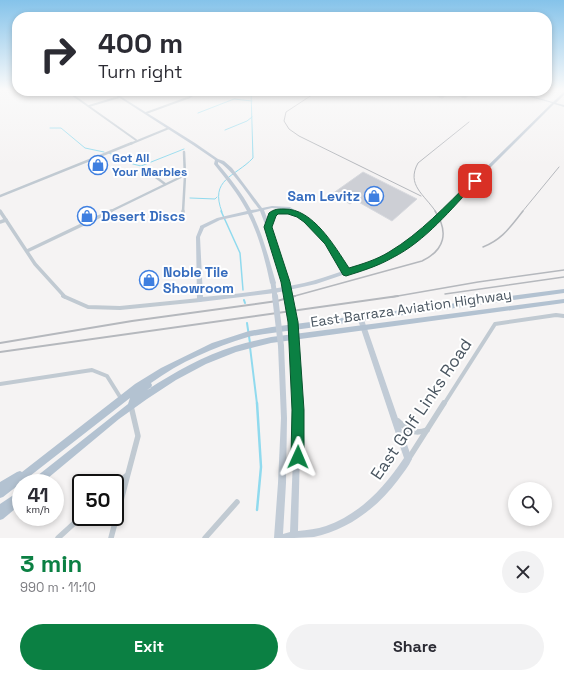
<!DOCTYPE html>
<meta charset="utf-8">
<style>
:root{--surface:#fff;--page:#f2f2f3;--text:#2b2b33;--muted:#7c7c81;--accent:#0b8043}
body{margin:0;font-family:"Space Grotesk",sans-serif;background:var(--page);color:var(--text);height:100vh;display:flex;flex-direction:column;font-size:15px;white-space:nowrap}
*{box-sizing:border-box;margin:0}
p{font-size:13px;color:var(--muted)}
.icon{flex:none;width:22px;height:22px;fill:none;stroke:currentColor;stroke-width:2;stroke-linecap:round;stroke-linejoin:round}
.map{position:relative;height:538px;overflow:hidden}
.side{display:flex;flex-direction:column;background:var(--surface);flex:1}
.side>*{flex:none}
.hud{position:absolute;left:12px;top:12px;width:540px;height:84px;border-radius:16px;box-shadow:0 2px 6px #0003;background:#fff;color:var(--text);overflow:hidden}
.buttons{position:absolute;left:508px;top:482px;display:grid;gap:8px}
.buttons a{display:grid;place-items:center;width:44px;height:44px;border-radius:50%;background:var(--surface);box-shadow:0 2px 6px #0003;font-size:20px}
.speed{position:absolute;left:12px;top:474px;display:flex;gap:8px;font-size:20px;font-weight:700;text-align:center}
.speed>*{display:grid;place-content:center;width:52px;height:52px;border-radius:50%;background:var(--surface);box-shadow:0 2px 6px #0003;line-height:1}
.speed small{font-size:10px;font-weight:400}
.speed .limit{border:2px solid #111;border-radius:6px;background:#fff;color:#111}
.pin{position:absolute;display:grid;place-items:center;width:34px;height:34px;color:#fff;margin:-17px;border-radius:8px;box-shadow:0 2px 6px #0006}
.me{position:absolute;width:44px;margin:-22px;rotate:1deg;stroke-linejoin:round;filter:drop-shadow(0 0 3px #0008)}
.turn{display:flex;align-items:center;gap:14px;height:84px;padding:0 20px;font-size:18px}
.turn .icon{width:52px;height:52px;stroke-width:2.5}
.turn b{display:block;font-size:28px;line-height:34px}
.round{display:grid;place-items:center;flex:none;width:42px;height:42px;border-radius:21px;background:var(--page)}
.summary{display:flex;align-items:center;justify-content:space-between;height:68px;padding:0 20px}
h1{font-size:24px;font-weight:700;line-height:30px;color:var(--accent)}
.cta{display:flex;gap:8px;margin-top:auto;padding:8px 20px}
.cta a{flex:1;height:46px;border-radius:24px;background:var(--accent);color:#fff;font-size:16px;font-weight:700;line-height:46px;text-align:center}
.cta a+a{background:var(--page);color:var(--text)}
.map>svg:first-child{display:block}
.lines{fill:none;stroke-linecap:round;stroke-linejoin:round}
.stream-far3{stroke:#90daee;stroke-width:1}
.stream-far2{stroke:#90daee;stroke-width:1.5}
.stream-far1{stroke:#90daee;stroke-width:2}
.stream{stroke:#90daee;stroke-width:2.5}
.building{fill:#cdcfd5;stroke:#d7d9de}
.street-far4{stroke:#c1cad2;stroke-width:2}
.street-far3{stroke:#c1cad2;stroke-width:2.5}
.street-far2{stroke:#c1cad2;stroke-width:3.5}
.street-far1{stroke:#c1cad2;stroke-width:4}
.street{stroke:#c1cad2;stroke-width:5.5}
.secondary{fill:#c1cbd6;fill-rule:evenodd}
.primary{fill:#b3c2d1;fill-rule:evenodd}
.rail-far2{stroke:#b5b8bd;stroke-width:1}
.rail-far1{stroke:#b5b8bd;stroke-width:1.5}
.rail{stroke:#b5b8bd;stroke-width:2}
.secondary-bridge-far1{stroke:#c1cbd6;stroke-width:5}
.secondary-bridge{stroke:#c1cbd6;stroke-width:6}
.route{fill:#0b8043;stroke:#07532c}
.labels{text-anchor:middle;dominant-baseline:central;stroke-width:4;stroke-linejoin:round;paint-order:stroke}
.far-shop-label{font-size:12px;font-weight:bold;fill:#366cbe;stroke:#fff;text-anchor:start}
.shop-label{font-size:14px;font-weight:bold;fill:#366cbe;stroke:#fff;text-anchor:start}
.street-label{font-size:14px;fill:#4a5661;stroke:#fff}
.near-street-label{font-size:17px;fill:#4a5661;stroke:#fff}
</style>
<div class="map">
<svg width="564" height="538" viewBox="0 0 564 538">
<rect width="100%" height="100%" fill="#f5f3f3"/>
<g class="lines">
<!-- stream-far3 -->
<g class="stream-far3">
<polyline points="198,113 234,99 252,101"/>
<polyline points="50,128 61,128 85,148 104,152"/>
<polyline points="225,130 247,121 252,117"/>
<polyline points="109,153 133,164 141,166 184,149"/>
<polyline points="190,198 215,199 217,197"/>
<path d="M222,212C209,179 235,177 253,158L251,91"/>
</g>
<!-- stream-far2 -->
<polyline class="stream-far2" points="221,211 240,253 243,290"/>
<!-- stream-far1 -->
<g class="stream-far1">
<polyline points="244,300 245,303"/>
<polyline points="247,323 250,343"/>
<polyline points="250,347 257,404"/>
</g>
<!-- stream -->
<polyline class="stream" points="257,403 261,467 257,510"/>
</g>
<!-- building -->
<g class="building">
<polygon points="423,91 475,91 465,98 450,93 442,98"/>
<polygon points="363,172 417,199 392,221 355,200 350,204 332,194"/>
</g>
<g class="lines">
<!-- street-far4 -->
<g class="street-far4">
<polyline points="67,91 136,140"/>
<polyline points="522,91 529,93"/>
<polyline points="89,106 119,97"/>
<polyline points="146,113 190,97 199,91"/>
<polyline points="130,144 169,128"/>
</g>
<!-- street-far3 -->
<g class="street-far3">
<polyline points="145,169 165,184"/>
<polyline points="0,196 132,143"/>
<polyline points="109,212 185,175"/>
<polyline points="183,212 185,176 184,152"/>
</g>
<!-- street-far2 -->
<g class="street-far2">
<polyline points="0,211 35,264 65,297"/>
<polyline points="183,213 183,211"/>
<polyline points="0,222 6,220"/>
<polyline points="27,251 111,211"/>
</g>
<!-- street-far1 -->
<g class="street-far1">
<polyline points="63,296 88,307 120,308 200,300"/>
<polyline points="0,384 92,370 107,376 122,400"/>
<polyline points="444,404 495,324 556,315 564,316"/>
</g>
<!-- street -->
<g class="street">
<path d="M398,421C407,430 414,435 427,430"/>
<polyline points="409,458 444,403"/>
<polyline points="115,486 126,476"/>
<polyline points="58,538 81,517"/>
<polyline points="111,538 138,436 131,406"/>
<polyline points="205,538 237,502"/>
</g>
<!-- secondary -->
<g class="secondary">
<path d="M109,91H112L195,143L218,159L224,161L232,168L262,208L272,206L290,207L317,226L330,241L347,270C359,266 372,263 383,257C395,251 405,244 415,237L552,103L509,91H513L553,102L564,92V95L556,103L564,105V107L554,104L419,239L396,254L381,262L316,284L275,293L200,302H198L197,300L196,237L200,227V226L217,218L247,211C238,194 226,179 214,164L215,160L193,145ZM218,162C230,166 250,198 259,209L251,210C242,193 230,178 218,164ZM272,208L281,209C274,210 271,215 268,221L264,210ZM260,211L277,256L283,283H287L288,282L281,256L270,227C275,212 278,209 293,214H294L313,228L326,243L343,271C330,275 317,280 304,283C271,290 237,294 203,297L200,237L204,228L220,220L248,214C259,236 265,259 270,283L271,284H275L276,283C269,259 263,235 252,213Z"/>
<path d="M358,315H362L363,317L412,459C409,466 403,473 398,480C378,507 348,530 314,537C301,538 287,538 274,538L278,483L281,418L278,346L279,344L281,343L283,344L284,346L287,418L286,483L283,534L290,532L295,410L292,343L293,341L295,340L297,341L298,343L301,410L298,531C307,530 317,529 326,526C360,514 384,488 404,458L357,317Z"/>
</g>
<!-- primary -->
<g class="primary">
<path d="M564,289V293L272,333C264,334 256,335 248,337C214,347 180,362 151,383L152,385L151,388L147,390C175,372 203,356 235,346C247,342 259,340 271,337L564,299V303L271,343L236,352L206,364L176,380L147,399L119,419L42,483H31L32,480L128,404L130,398L3,497L0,498V482L17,472L20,471L22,472L135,384L161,368L212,343L249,331L272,327Z"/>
<polygon points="21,490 21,504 3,519 0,520 0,504"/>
</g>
<!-- rail-far2 -->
<g class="rail-far2">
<polyline points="318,91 286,112 284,121 289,129 299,136 421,196"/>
<path d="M436,212C424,194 406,185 418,163L469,122"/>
<polyline points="522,212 559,167"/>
</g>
<!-- rail-far1 -->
<g class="rail-far1">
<path d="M483,247C503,239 510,227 523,211"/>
<polyline points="445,294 564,277"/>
<path d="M291,297L422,261C445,250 449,232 435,211"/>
<polyline points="392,297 478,282 564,270"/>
</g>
<!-- rail -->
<g class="rail">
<polyline points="0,343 132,321 277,301 295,296"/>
<polyline points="0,352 398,296"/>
</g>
<!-- secondary-bridge-far1 -->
<g class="secondary-bridge-far1">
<polyline points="285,282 287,297"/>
<polyline points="273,283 275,297"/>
</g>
<!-- secondary-bridge -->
<g class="secondary-bridge">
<polyline points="275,296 281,346"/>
<polyline points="287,296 295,343"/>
</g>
</g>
<!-- sky -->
<linearGradient id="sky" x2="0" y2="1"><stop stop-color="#85c3ea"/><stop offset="0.54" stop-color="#fafafa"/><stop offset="1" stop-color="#fafafa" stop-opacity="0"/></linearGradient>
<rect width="564" height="165" fill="url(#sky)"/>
<!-- route -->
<path class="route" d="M475,179L477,180V182C451,209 426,241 392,258C378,266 362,271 346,276L343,275L325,244L304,222L297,217L288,214H278L276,216L272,227L290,282L298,322L304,410V457L302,462L298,464L293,462L291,457L292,410L288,322L281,282L264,227L269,213C274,209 278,209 284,209C313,208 335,247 349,268C362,264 376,260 389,252C421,233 446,205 472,180Z"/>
<!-- icons -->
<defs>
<g id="shop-ring" transform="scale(1)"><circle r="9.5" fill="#fff" stroke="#3f7fe0" stroke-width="1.5"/><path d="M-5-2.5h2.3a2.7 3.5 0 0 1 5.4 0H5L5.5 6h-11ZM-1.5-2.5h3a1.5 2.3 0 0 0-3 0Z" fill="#3f7fe0"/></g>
</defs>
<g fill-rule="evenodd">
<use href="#shop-ring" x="98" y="165"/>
<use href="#shop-ring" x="374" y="196"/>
<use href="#shop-ring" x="87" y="216"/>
<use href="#shop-ring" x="149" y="280"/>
</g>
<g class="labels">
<!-- far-shop labels -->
<g class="far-shop-label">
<text x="112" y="158">Got All<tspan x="112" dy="14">Your Marbles</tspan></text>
</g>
<!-- shop labels -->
<g class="shop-label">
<text x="360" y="196" text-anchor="end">Sam Levitz</text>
<text x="101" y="216">Desert Discs</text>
<text x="163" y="272">Noble Tile<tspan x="163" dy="16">Showroom</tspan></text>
</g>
<!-- street labels -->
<g class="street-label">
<text transform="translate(411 308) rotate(-8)">East Barraza Aviation Highway</text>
</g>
<!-- near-street labels -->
<g class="near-street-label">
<text transform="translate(421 409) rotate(-56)">East Golf Links Road</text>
</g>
</g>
</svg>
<div class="buttons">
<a><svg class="icon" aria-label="search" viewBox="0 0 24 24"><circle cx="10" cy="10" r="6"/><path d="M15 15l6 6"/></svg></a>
</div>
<div class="speed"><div>41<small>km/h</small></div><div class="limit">50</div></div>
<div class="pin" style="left:475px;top:181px;background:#d93025"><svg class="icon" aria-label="arrive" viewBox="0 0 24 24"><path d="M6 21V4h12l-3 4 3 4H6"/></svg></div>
<svg class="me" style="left:298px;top:457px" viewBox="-20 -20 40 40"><path d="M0-17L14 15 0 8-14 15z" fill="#0b8043" stroke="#fff" stroke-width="4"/></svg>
<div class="hud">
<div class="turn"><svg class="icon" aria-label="right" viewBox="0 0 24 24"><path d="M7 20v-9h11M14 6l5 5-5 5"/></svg><div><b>400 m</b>Turn right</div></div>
</div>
</div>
<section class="side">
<div class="summary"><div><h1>3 min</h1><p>990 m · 11:10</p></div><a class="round"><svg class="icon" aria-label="close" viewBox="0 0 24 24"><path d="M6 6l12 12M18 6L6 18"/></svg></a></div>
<div class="cta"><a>Exit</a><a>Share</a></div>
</section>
